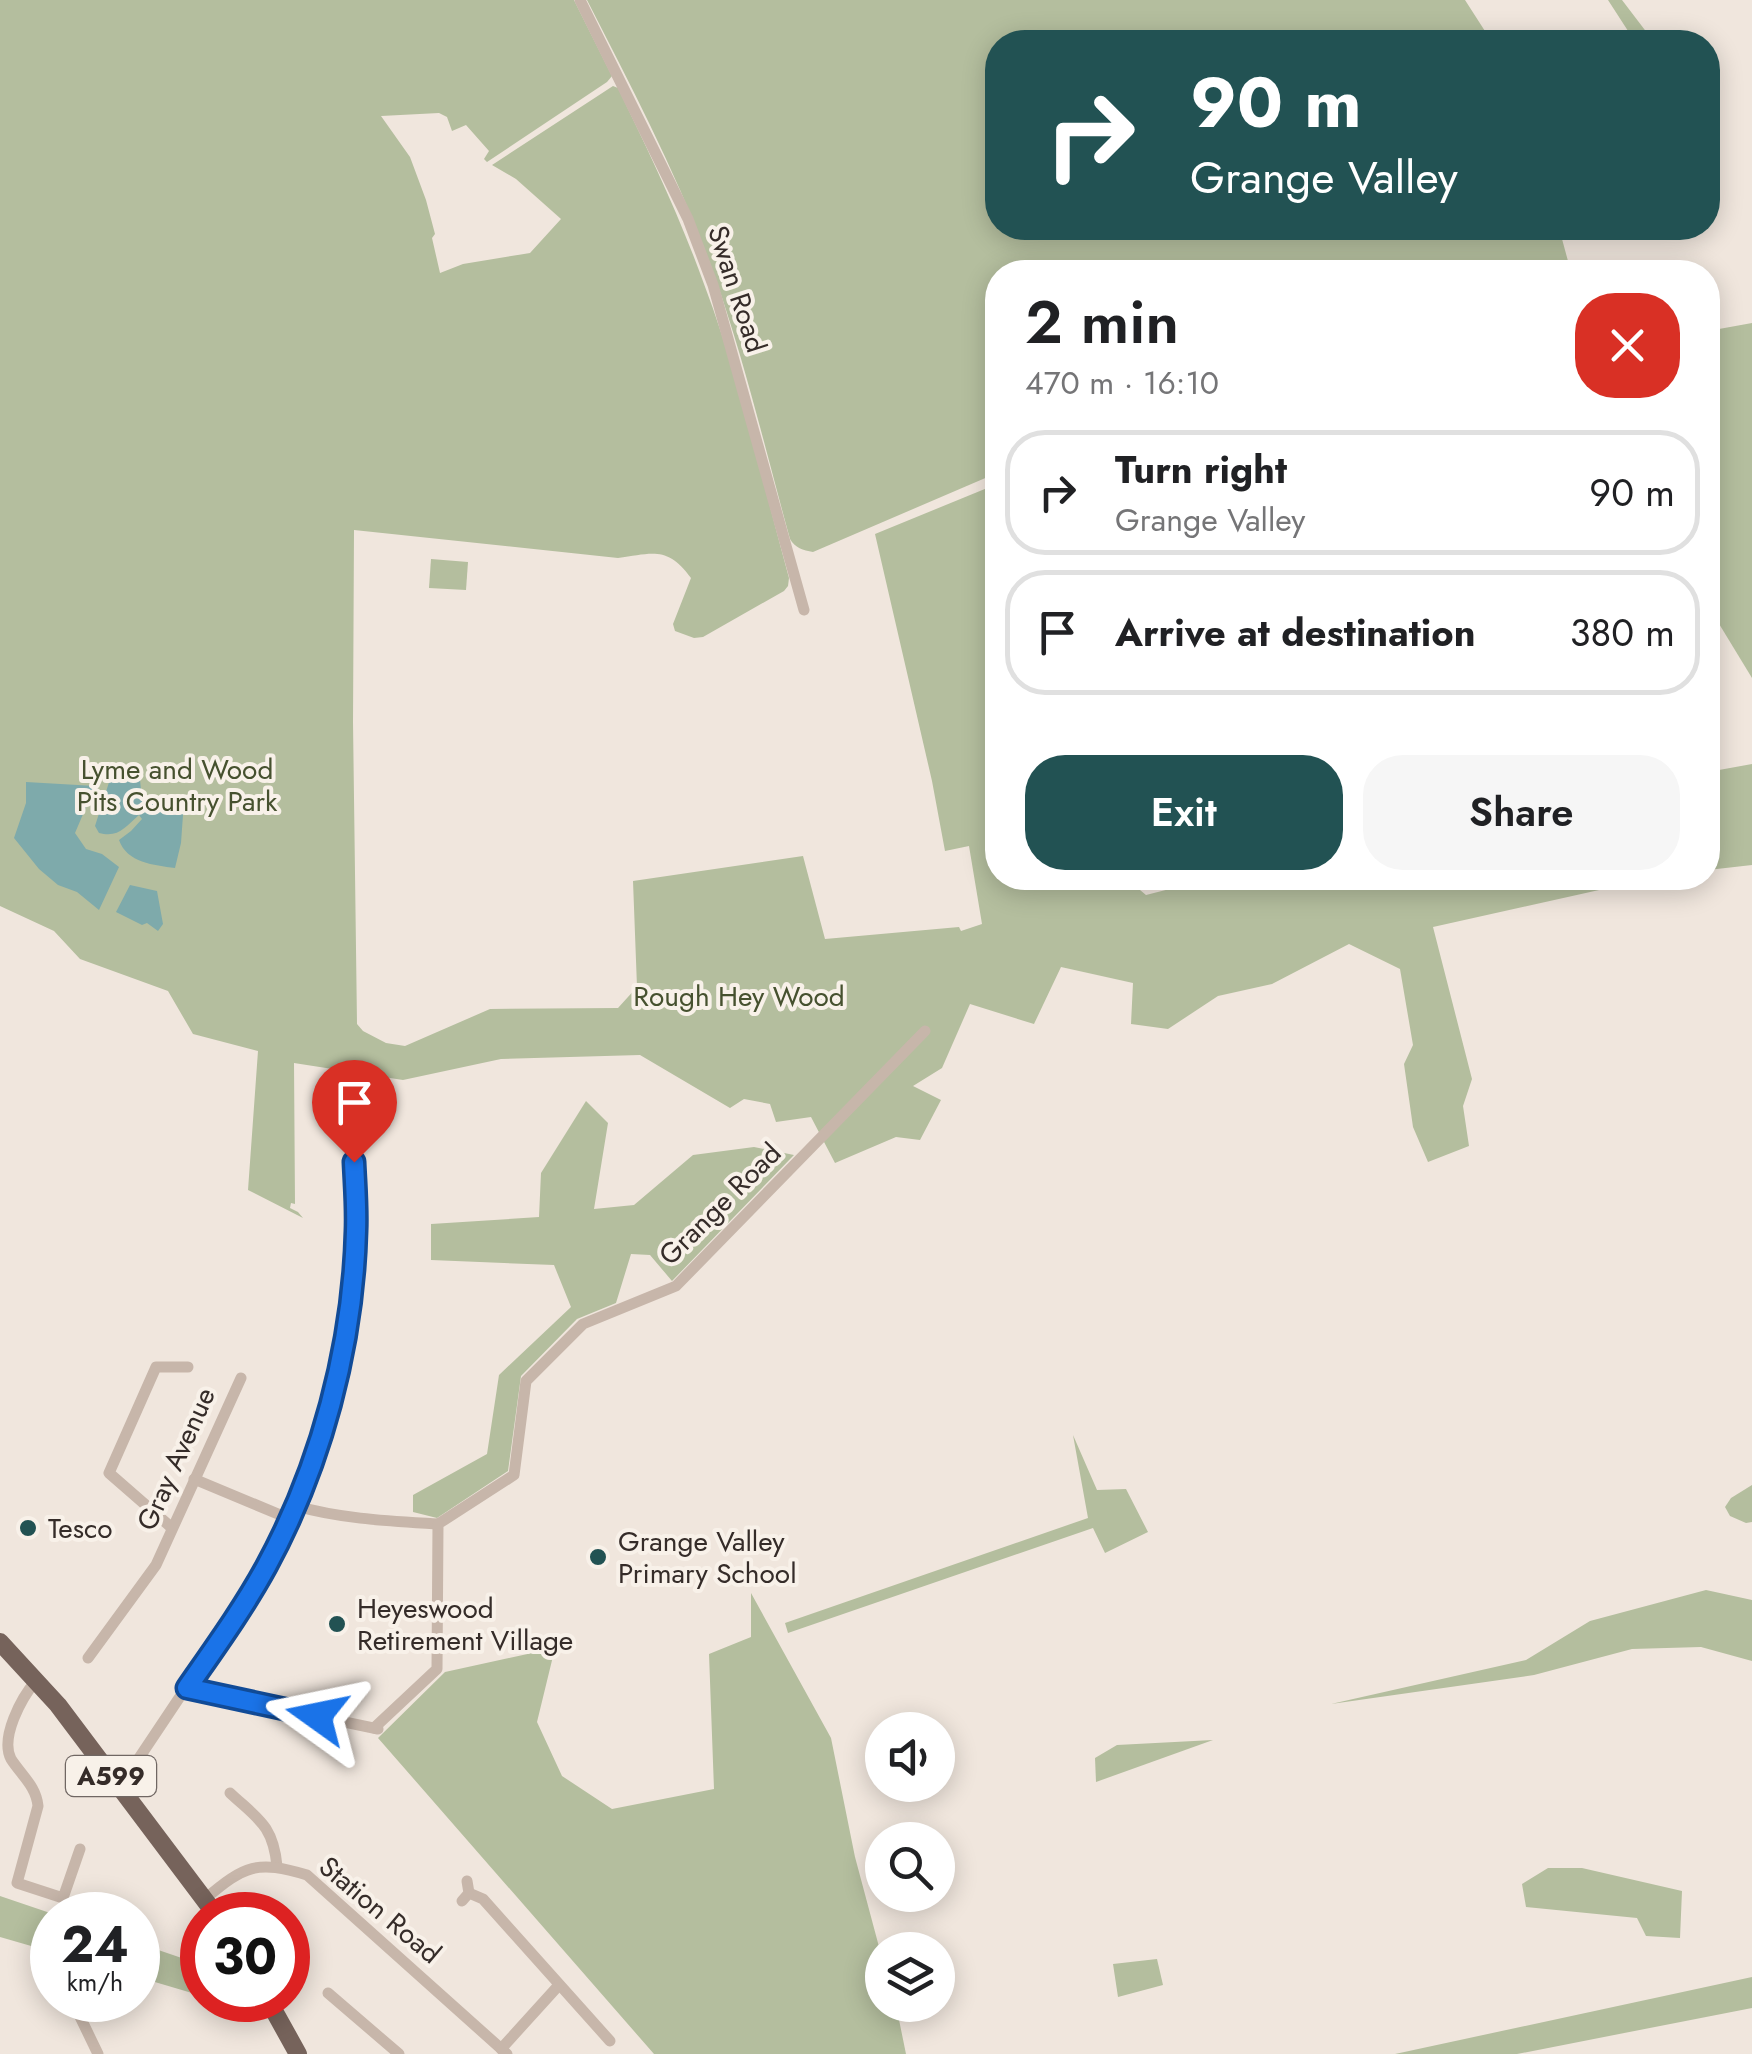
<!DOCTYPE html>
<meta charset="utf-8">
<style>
:root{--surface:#fff;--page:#f6f6f6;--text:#202124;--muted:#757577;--line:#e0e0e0;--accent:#225253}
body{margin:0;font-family:Jost,sans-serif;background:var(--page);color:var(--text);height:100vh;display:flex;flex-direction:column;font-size:38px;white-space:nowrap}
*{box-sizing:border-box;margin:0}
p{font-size:32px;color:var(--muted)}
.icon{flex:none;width:55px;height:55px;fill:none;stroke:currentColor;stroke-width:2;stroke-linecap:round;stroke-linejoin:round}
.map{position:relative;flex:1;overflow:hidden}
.drawer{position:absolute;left:985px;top:260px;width:735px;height:630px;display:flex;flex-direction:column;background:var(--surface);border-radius:40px;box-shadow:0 5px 25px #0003}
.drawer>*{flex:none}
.hud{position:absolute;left:985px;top:30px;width:735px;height:210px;border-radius:40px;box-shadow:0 5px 25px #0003;background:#225253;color:#fff;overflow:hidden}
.buttons{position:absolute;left:865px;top:1712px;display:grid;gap:20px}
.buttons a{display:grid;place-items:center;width:90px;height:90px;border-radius:50%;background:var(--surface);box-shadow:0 5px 25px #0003;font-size:50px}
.speed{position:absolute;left:30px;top:1892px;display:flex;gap:20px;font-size:50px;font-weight:700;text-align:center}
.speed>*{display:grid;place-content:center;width:130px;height:130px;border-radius:50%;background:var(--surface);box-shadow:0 5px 25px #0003;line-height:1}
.speed small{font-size:25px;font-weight:400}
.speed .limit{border:15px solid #d22;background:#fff;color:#111}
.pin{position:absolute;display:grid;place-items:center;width:85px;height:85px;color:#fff;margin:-102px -42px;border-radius:50% 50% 50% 0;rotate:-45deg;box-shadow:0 0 10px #0007}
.pin .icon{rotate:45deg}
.me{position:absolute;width:110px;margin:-55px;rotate:282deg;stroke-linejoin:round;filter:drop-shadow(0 0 8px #0008)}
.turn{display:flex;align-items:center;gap:35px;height:210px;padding:0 40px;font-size:45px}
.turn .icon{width:130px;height:130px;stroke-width:2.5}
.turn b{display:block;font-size:70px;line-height:85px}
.round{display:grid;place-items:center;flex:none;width:105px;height:105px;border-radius:40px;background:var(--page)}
.overview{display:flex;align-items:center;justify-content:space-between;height:170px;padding:0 40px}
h1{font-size:60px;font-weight:600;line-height:75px}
.cta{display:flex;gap:20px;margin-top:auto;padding:20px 40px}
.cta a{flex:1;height:115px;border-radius:40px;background:var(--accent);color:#fff;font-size:40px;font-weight:600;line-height:115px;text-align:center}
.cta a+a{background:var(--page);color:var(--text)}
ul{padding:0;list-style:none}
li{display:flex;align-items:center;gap:30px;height:125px;margin:0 20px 15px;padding:0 20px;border:5px solid var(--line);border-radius:40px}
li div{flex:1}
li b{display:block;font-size:38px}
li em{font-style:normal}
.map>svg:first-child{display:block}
.green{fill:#b4be9e}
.water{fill:#7eaaab}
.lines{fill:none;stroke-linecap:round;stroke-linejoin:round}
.minor{stroke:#c7b6aa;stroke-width:11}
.primary{stroke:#76635b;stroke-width:18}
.route-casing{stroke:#114b97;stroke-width:25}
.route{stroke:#1a73e8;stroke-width:18}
.poi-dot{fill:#225253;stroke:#f8f1e9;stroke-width:4}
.labels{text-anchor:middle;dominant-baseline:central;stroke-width:8;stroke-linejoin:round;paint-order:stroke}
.shield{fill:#f8f1e9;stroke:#706763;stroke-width:2.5}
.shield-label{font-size:25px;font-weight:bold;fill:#352c29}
.street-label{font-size:28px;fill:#352c29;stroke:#f8f1e9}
.park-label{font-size:28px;fill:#46512f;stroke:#f8f1e9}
.poi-label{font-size:28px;fill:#352c29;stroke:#f8f1e9;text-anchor:start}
</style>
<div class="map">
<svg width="1752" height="2054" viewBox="0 0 1752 2054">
<rect width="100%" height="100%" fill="#f0e6dd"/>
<!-- green -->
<g class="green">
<path d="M0,0H574L612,76L607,82L487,162L484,159L489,151L466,125L452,131L447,117L439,113L381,116L410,157L426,200L435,234L432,238L440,273L463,264L530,253L561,219L516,179L492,165L613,86L618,88C649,152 680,217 704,284C740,379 762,480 789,578L788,586L784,591L703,637L694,638L675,631L673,624L691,578C668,546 653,553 618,558L354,530L353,722L357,1024L363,1031L386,1043L405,1046L490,1009L618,1008L637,987L633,881L803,856L825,939L959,927L961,931L982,924L969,846L945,851L932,781L875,534L997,484L998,878H1137L1140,890L1146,895L1213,878H1653L1433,927L1472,1079L1463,1106L1469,1146L1428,1162L1413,1127L1404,1064L1413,1045L1400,969L1349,944L1272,984L1218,996L1168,1029L1131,1024L1133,983L1061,967L1034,1024L970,1004L942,1068L913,1086L941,1100L920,1140L896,1137L835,1163L811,1117L776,1122L770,1104L744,1099L730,1108L640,1055L501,1059L403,1080L294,1063L295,1204L291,1203L290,1208L298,1212L303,1218L248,1190L258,1051L193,1034L168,991L80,959L54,931L0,906Z"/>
<path d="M587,0H1465L1492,42H998V228H1559L1571,272H998L997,473L813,552C803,550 795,548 790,539C765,449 744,357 712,269C678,176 632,88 587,0Z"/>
<polygon points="1608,0 1622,0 1654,42 1628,42 1630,34"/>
<polygon points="1752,323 1752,678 1710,609 1708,601 1708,331"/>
<polygon points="431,559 468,562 466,590 429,588"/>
<polygon points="1752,764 1752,865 1708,870 1708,772"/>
<polygon points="586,1101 608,1123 594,1209 634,1205 693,1155 754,1147 794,1155 672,1281 650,1255 631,1254 616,1303 577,1319 521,1376 508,1471 437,1518 413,1512 413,1495 487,1454 499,1375 571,1307 554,1265 431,1260 431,1224 539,1217 541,1173"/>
<polygon points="1073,1435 1097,1490 1126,1489 1148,1532 1105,1553 1093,1528 788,1633 785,1623 1088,1518"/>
<polygon points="1752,1485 1752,1522 1746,1523 1730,1516 1725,1507 1731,1498"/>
<polygon points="1706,1590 1752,1600 1752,1661 1701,1647 1632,1649 1534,1675 1331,1704 1526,1660 1590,1621"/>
<polygon points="751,1593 831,1738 855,1857 882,1958 882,2005 896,2005 906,2054 654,2054 378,1738 445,1672 555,1648 537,1722 562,1776 612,1809 714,1789 709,1654 751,1637"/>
<polygon points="1213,1740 1096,1782 1095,1758 1117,1745"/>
<polygon points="1548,1868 1582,1868 1682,1891 1680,1938 1646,1936 1637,1918 1526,1907 1522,1884"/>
<polygon points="0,1896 56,1915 52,1915 52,1952 0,1937"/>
<polygon points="138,1943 202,1965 202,1996 138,1977"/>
<polygon points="1157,1959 1163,1985 1118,1997 1113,1964"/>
<polygon points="1752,1977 1752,2008 1517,2054 1395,2054"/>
</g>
<!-- water -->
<g class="water">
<path d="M124,768L139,769L141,790L147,802L163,804L169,798H179L184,801L181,843L175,868C154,865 127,863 119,840L131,831L142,819L139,815C125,827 119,838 99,833L95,826L112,773Z"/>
<polygon points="26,782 95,786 75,833 86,849 102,854 119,867 99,910 77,892 58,885 39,869 14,838 26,803"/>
<polygon points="130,885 157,891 163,924 158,931 147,923 142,925 116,912"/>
</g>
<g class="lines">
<!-- minor -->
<g class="minor">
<polyline points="580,0 688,219 713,285 804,610"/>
<polyline points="194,1479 290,1519"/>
<path d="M296,1506C342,1519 390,1521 438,1524"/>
<polyline points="172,1528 109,1473 156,1367 188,1367"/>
<polyline points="88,1658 156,1565 241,1378"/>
<path d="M36,1681C21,1698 0,1738 11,1759C22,1776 36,1786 38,1806L17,1883L63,1898L80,1849"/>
<polyline points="187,1689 378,1729"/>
<polyline points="374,1728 437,1669 438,1524 514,1475 526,1381 583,1324 676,1286 925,1031"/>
<polyline points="119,1788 266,1568 290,1519 319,1442 336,1378 350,1305 356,1231 354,1128"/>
<path d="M230,1793C258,1819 273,1825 277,1866"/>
<polyline points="469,1893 483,1899 610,2041"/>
<path d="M205,1899C245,1865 257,1860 307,1875L507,2054"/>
<polyline points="462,1901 469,1893 467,1881"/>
<polyline points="328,1993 399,2054"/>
<polyline points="72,2000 98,2054"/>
<polyline points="501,2049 559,1985"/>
</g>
<!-- primary -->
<g class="primary">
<polyline points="0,1642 58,1705 216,1915"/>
<polyline points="268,2000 298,2054"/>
</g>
</g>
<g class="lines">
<!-- route casing -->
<g class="route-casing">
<path id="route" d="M317,1716L187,1688C214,1649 243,1609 266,1567C321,1466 353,1346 356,1231C357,1208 355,1185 354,1162"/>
</g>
<!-- route -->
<use href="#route" class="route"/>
</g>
<!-- markers -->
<g class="poi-dot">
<circle cx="28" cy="1528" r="10"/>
<circle cx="598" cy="1557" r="10"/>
<circle cx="337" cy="1624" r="10"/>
</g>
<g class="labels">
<!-- shield labels -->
<rect class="shield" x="66" y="1756" width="90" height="40" rx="8"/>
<g class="shield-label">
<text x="111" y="1776">A599</text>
</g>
<!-- street labels -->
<g class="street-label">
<text transform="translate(737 289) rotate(72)">Swan Road</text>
<text transform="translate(720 1204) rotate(-45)">Grange Road</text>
<text transform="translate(176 1459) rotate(-66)">Gray Avenue</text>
<text transform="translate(380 1910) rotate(40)">Station Road</text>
</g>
<!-- park labels -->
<g class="park-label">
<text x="177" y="769">Lyme and Wood<tspan x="177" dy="32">Pits Country Park</tspan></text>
<text x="739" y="996">Rough Hey Wood</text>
</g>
<!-- poi labels -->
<g class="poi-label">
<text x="48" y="1528">Tesco</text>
<text x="618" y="1541">Grange Valley<tspan x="618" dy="32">Primary School</tspan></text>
<text x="357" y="1608">Heyeswood<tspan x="357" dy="32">Retirement Village</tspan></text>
</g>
</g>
</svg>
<div class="buttons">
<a><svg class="icon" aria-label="sound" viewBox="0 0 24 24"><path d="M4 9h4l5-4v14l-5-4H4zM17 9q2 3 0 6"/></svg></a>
<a><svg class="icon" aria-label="search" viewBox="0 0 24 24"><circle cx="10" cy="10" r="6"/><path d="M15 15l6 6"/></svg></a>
<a><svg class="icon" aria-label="layers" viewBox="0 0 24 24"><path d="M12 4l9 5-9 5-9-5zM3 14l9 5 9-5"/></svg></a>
</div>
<div class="speed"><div>24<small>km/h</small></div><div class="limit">30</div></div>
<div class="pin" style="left:354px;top:1162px;background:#d93025"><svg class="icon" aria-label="arrive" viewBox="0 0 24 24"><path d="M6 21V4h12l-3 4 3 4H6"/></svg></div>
<svg class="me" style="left:317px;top:1716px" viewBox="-20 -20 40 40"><path d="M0-17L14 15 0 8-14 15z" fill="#1a73e8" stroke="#fff" stroke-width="4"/></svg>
<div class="hud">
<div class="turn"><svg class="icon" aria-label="right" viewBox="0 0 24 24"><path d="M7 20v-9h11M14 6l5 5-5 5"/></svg><div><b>90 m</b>Grange Valley</div></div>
</div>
<section class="drawer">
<div class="overview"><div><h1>2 min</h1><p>470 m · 16:10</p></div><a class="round" style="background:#d93025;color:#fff"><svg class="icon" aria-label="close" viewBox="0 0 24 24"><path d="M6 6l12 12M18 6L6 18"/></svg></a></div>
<ul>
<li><svg class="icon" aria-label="right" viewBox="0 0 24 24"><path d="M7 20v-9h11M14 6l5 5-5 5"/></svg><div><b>Turn right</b><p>Grange Valley</p></div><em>90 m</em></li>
<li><svg class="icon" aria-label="arrive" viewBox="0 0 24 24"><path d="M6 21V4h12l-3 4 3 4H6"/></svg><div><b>Arrive at destination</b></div><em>380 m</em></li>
</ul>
<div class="cta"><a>Exit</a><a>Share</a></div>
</section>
</div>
